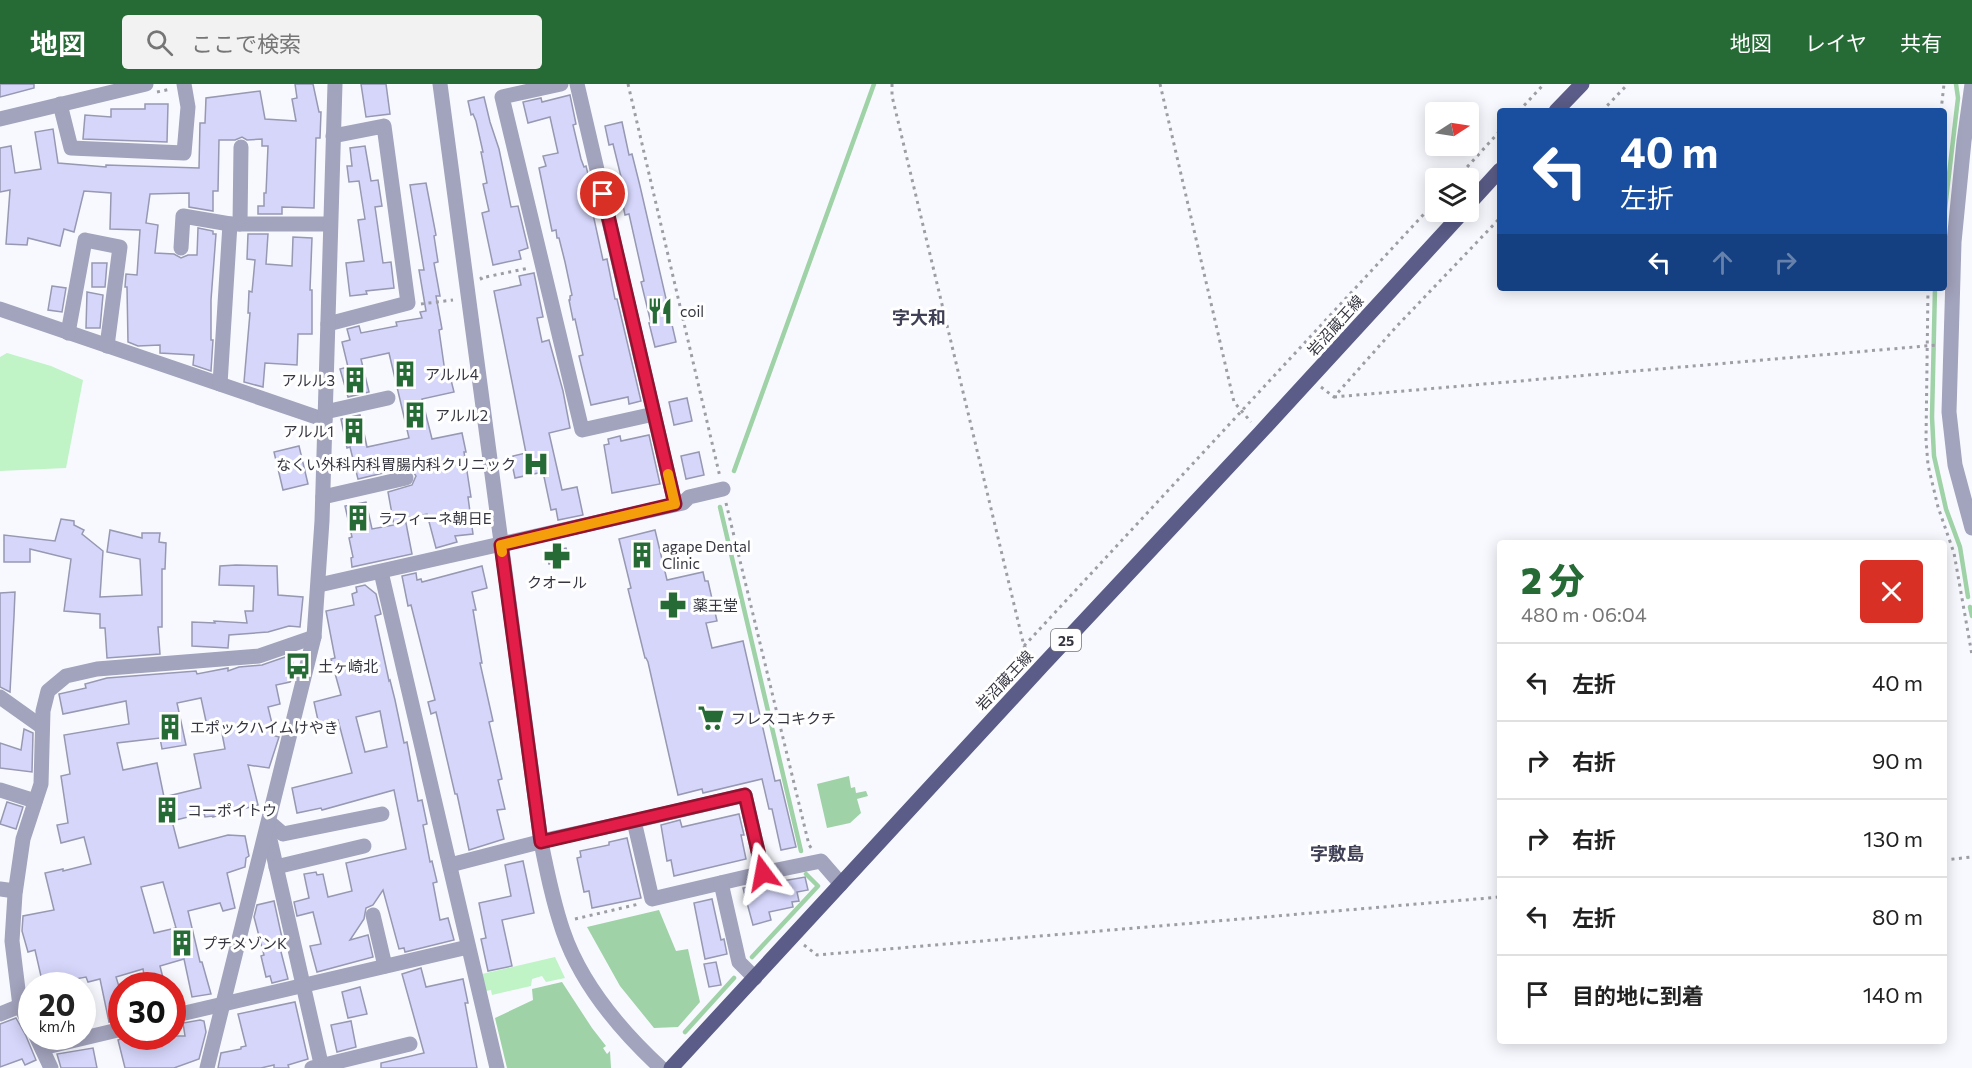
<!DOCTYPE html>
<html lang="ja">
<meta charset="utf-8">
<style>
:root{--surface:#fff;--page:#f2f2f2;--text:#222;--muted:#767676;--line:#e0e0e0;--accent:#266a36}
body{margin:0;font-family:Commissioner,"Noto Sans JP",sans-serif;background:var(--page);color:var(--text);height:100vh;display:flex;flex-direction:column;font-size:22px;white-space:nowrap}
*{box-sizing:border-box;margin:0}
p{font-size:20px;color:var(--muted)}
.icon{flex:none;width:33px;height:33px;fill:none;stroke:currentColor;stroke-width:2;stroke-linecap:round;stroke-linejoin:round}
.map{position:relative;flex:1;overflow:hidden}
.sheet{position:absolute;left:1497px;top:456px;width:450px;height:504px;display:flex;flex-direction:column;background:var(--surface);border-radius:6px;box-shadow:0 3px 15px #0003}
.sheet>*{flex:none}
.banner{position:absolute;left:1497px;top:24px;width:450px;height:183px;border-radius:6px;box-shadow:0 3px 15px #0003;background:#1a4fa0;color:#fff;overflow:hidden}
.needle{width:39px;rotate:78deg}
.controls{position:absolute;left:1425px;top:18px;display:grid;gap:12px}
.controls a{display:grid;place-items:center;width:54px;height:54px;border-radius:6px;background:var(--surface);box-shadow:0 3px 15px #0003;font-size:30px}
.speed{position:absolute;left:18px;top:888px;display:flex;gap:12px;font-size:30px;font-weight:700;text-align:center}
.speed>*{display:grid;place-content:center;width:78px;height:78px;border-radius:50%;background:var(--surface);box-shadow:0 3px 15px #0003;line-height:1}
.speed small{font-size:15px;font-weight:400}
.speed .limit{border:9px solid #d22;background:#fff;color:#111}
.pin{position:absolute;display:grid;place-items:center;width:51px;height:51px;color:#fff;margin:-26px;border:3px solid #fff;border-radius:50%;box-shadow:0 2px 6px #0007}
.me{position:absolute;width:66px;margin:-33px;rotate:347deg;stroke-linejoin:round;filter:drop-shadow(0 0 4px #0008)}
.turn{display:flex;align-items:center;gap:21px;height:126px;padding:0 24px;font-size:27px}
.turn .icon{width:78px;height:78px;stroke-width:2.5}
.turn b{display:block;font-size:42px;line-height:51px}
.lanes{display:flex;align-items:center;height:57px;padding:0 24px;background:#0003;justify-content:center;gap:30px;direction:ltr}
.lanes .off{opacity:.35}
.round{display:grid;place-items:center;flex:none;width:63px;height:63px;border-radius:6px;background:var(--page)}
.headline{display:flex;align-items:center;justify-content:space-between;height:102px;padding:0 24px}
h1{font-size:36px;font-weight:800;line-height:45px;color:var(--accent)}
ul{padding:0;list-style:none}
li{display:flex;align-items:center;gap:18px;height:78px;padding:0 24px;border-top:2px solid var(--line)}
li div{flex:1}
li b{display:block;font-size:22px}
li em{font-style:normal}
header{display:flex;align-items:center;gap:36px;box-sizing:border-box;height:84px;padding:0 30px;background:var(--accent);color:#fff}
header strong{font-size:28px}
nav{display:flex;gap:33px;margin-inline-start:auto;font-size:21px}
.search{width:420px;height:54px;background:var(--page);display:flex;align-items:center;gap:15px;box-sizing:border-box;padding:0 21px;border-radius:6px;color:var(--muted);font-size:22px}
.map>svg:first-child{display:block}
.green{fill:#c0f3c6}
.water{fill:#9fd2a6}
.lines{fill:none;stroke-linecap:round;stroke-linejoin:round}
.stream{stroke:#9fd2a6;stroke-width:4.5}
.building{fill:#d5d6fa;stroke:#9798b2;stroke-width:1.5;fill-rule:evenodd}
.path{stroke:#9d9ea5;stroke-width:3;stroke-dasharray:3 4.5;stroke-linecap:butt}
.minor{stroke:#a2a3bc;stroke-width:15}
.major{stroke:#5b5c87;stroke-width:15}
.route-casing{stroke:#92132f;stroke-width:15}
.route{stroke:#e11d48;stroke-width:10}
.slow{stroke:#f59e0b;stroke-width:10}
.labels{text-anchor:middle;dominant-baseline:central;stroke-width:6;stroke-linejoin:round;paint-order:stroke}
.shield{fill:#fff;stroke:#72727a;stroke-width:1.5}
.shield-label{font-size:14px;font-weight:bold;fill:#363641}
.poi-label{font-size:15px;fill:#363641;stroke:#fff;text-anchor:start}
.street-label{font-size:15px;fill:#363641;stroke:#fff}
.quarter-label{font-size:18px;font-weight:bold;fill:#404157;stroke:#fff}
</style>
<header>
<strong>地図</strong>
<div class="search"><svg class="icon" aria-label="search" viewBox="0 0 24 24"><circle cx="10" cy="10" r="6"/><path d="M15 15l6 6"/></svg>ここで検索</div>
<nav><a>地図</a><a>レイヤ</a><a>共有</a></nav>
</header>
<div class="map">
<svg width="1972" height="984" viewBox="0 0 1972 984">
<rect width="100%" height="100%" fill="#f8f9fe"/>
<!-- green -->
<g class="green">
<polygon points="7,269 51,282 83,296 66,384 0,387 0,273"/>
<polygon points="555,873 565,894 546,898 542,892 532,895 531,902 492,911 491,906 486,907 482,890"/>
</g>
<!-- water -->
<g class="water">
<polygon points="849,692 851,704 855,703 856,709 866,707 868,712 857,715 861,729 850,739 827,744 817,700"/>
<polygon points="659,826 676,867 688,865 700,918 678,943 654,944 620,902 587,843"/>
<polygon points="562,898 592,944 606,962 603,964 607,970 610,967 611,984 507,984 495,934 533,916 532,905"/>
</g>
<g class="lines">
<!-- stream -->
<g class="stream">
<polyline points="1944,133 1958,14 1956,0"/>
<polyline points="1935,204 1932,333 1934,372 1946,425 1960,463 1968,513"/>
<polyline points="734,387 874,0"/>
<polyline points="720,423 801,767"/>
<polyline points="1970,523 1972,532"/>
<polyline points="752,873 818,802 806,790"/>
<polyline points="685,948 734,894"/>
</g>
</g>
<!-- building -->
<g class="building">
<polygon points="0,0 34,0 34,4 0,13"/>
<polygon points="295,0 313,0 319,28 321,28 320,54 316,54 314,124 282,123 282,130 258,130 258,122 264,122 264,109 266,109 268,62 262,62 262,55 247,56 242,53 235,56 219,56 218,107 213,107 213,127 189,123 189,109 150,110 146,139 158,141 155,169 174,170 181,174 188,171 197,171 198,144 213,147 213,150 216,150 211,216 211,256 213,256 211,287 193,281 194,271 160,269 160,261 138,262 128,258 127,203 125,203 126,190 137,191 140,146 110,145 111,109 84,107 74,148 64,145 60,162 28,154 27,161 6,160 10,106 0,108 0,64 11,62 15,89 41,85 35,48 53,45 58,79 106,83 106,81 199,84 200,39 205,39 206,14 260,7 265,35 296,37 292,15 297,14"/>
<polygon points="361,0 386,0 390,30 366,33"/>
<polygon points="570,11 576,40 573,41 581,75 584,83 586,82 590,98 586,98 603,176 607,175 615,215 617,215 641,317 629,320 628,313 591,321 579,272 583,271 575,235 573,236 569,216 570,216 570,212 572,211 565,178 559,154 557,154 556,146 552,147 539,84 546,82 543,72 558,69 550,33 528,39 523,18 541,14 542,18"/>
<polygon points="484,13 490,38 499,65 511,123 518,122 528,164 519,167 521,175 493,181 482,129 489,127 483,100 487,99 481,68 483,68 476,37 473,30 471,31 468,17"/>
<polygon points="145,20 168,20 167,58 83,55 85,31 111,33 111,25 145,25"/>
<polygon points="622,38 629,71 632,70 640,102 676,258 655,263 649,239 651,239 641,198 644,197 629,130 625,131 620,106 624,105 613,60 609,61 605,42"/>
<polygon points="365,62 371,97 378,96 382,122 375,123 383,179 391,178 394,204 366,207 367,210 350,212 346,179 364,177 358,136 365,135 359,97 349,98 347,82 352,82 350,64"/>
<polygon points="426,99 436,151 434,152 438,178 434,179 440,212 436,212 442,245 439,246 445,288 449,288 454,308 422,315 432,355 462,349 466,368 464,368 471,413 468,413 473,450 455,452 457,458 436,464 427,430 405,434 412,470 352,483 351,474 353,473 349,454 352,453 345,422 366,418 372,445 394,441 388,408 412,401 416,392 413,387 404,384 358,395 350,363 347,364 341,335 360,331 367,363 409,354 389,269 361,275 369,308 348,313 340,285 348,283 342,258 350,256 347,245 359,242 361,249 397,242 396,238 422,234 420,228 426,227 419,186 424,186 410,101"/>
<polygon points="248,150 268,150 266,180 292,182 293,153 312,154 310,206 312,206 312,250 298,250 297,281 265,279 263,303 244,298 250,229 248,229 249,207 252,208 255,176 247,175"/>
<polygon points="92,179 107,179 105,203 92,203"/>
<polygon points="534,189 543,233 537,234 542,258 549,256 563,307 570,344 549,349 562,406 577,403 583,431 558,436 556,425 551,426 543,388 515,394 512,380 515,379 513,372 526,369 494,207 521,201 519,192"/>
<polygon points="52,202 66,204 62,228 48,226"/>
<polygon points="87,208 103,211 100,244 86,244"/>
<polygon points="687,314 692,337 674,341 669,318"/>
<polygon points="649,351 660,400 612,409 604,361 609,360 608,355 620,352 621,357"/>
<polygon points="299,362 308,400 283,406 274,368"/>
<polygon points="699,368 704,391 686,395 681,372"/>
<polygon points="61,435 74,437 74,441 84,446 82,450 103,467 100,513 142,511 140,475 107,468 110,446 142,454 142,449 160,449 159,458 166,459 165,485 162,485 162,543 158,543 160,570 107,574 105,544 100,544 100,530 64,527 71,475 30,465 30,478 4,478 4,451 55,457"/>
<polygon points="655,446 667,496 703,488 705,497 708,497 717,537 706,539 712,564 743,557 775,697 780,696 796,763 781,766 772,725 769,725 762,695 703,709 702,705 678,711 648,578 646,574 645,574 628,505 631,504 619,455"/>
<polygon points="566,464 569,475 549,480 546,468"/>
<polygon points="236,481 277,482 278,511 303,513 300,543 289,542 268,548 229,551 228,564 192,562 192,538 215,539 214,537 247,539 245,527 253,527 254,502 219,501 220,482"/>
<polygon points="482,482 487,504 472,508 476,526 473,526 482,579 480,579 493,637 489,638 502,695 498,696 505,725 497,726 504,755 469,766 457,710 455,710 436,628 431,630 428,618 435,616 411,521 408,522 402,492 416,489 417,496 421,495 422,498"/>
<path d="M365,501L376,510L381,530L375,532L389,597L390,596L395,616L404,659L407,658L418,717L422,716L427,740L423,741L430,778L432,777L437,798L433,799L440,836L448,834L454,856L405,868L404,864L399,865L383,806L373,821L366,824L364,835L350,856L368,851L373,873L317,888L310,862L321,860L313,828L297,832L294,818L309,814L304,790L316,788L317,791L323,790L328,813L352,807L346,779L406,765L394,706L322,726L321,724L297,729L292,704L352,689L338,636L319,641L314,618L341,611L331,575L335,574L326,527L354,521L352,510L357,508L356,503ZM380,627L387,663L365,668L356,633Z"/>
<polygon points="15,508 14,532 10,608 0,603 0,509"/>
<path d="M291,571L295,590L290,598L276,601L280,620L268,623L275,652L279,653L269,684L248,681L258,721L213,733V732L205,733L204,729L172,737L179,764L228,751L245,752L249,772L246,774L245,783L227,789L235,824L223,827L220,819L188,827L200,878H202L211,910L192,913L184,875L160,882L165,902H146L143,885L116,893L122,912V935L109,938L100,895L88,898L86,893L43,901L35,866L28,868L22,847L23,832L54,826L45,789L63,785V787L91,780L84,753L61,759L57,741L68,739L61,692L70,690L64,651L129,640L126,617L63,630L59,610L86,604L85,600L107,594L196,587L197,590L228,584V587L239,583L262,581ZM201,614L207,642L220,639L225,665L194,670L201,704L164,713L157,679L123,686L117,659L160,654L162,665L186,661L177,619ZM163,798L176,844L154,849L141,803Z"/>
<polygon points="24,645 33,649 32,688 0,684 0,659 21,666"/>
<polygon points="7,718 23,723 16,745 0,740"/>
<polygon points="739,730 744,751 741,751 746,775 674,792 671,776 667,777 661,741 680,736 682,743"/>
<polygon points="627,754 641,814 592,824 589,807 584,808 577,774 581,773 580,767 609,761 609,758"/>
<polygon points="523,777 534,829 502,836 512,882 488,887 481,855 486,854 479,819 511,812 505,781"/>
<polygon points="805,793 808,806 797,808 799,817 792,818 793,823 769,828 771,836 753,841 743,804"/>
<polygon points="712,815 721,856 724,855 727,870 705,875 694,819"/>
<polygon points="274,817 284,863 280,864 288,895 272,899 270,892 266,893 261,872 264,871 254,833 257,821"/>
<polygon points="716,878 721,901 709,903 704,880"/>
<polygon points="421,884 426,903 463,895 468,919 465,919 477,984 381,984 381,979 424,969 402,890"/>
<polygon points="360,903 367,930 348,934 342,908"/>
<polygon points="295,918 308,975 288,981 289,984 274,984 274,981 261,984 218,984 221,969 241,965 241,963 246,962 238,930"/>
<polygon points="16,934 26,952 36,976 25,981 22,975 0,983 0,940"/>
<polygon points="200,936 204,937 206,948 199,975 174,984 125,984 118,956 128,952 185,952 183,939"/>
<polygon points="351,937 356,963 337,968 331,941"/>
<polygon points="93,964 97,984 61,984 57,970"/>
</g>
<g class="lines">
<!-- path -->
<g class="path">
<polyline points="628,0 720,393"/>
<polyline points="892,0 892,12 1024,562 1031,571"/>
<polyline points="1160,0 1234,318 1251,338"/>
<polyline points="157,8 171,5"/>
<polyline points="1519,27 1544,0"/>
<polyline points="1602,27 1628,0"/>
<polyline points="1941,27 1944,0"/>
<polyline points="1457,94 1500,47"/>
<polyline points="482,196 481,194 529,184"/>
<polyline points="1928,204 1926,356 1928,381 1938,423 1954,469 1972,571"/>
<polyline points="421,220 453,216"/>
<polyline points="1321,303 1334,313 1396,243 1500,134"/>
<polyline points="1334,313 1937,261"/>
<polyline points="726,419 809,761 812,765"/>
<polyline points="1024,562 1436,117"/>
<polyline points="1944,776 1972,773"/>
<polyline points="575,835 639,820"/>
<polyline points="804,861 817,871 1500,813"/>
</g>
<!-- minor -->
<g class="minor">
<path d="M440,0L541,758C547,788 553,818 563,847C581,900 621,947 661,984"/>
<polyline points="561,0 502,13 582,346 654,330"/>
<polyline points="577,0 675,420"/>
<polyline points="1972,0 1964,57 1954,158 1949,328 1955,381 1972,444"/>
<polyline points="60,20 71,64 184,69 188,23 184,0"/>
<polyline points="0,35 146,0"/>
<polyline points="240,140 241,63"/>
<polyline points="181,164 183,132 230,140"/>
<polyline points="0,225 325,336"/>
<polyline points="328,240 408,219 384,42 333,52"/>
<polyline points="68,249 85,156 120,163 107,262"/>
<polyline points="220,300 230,140 330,140"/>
<polyline points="325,328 388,314"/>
<polyline points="323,413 406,394"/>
<polyline points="381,488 497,984"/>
<polyline points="319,501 683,419 689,413 723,405"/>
<polyline points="0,613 42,643"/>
<polyline points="0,706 35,717"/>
<polyline points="269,738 283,750 382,730"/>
<polyline points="268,747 322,984"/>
<polyline points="450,781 555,754 634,737 652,815 763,789 745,711 634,737"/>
<polyline points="276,783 364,762"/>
<polyline points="763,789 821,777 841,800"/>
<polyline points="721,799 739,878 755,894"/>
<polyline points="0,805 15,807"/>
<polyline points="373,831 385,882"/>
<polyline points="0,930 20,922"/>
<polyline points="172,932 468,863"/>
<polyline points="32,944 20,922 12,857 15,810 23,755 41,700 43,627 48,607 66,592 97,585 259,572 314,553"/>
<polyline points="36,952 51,984"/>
<polyline points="42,964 122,945"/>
<polyline points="207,984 314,553 322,437 335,0"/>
<polyline points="312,984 410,960"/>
</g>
<!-- major -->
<g class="major">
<polyline points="1556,27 1582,0"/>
<polyline points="1468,121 1500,86"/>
<polyline points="671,984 1041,583 1260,349 1463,128"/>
</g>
</g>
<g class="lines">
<!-- route casing -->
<g class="route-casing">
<polyline id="route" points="603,110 675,420 501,461 541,758 745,711 763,789"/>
</g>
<!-- route -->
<use href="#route" class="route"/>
<!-- slow -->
<polyline class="slow" points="502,468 501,461 675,420 668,390"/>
</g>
<!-- icons -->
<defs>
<g id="restaurant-bare" transform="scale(2.07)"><path d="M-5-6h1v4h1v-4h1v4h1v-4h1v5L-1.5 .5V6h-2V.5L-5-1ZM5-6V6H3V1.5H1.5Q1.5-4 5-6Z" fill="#266a36" stroke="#fff" stroke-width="2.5" paint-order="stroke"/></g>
<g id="building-bare" transform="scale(2.07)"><path d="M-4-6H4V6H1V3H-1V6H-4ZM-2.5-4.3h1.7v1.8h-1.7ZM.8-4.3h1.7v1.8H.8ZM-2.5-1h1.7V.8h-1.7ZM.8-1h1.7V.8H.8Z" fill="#266a36" stroke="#fff" stroke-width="2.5" paint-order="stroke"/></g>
<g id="hospital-bare" transform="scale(2.07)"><path d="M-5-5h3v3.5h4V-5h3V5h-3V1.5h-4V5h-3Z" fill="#266a36" stroke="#fff" stroke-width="2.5" paint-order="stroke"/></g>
<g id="pharmacy-bare" transform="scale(2.07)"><path d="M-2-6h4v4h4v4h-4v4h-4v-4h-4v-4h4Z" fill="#266a36" stroke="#fff" stroke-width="2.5" paint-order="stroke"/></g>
<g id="bus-bare" transform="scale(2.07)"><path d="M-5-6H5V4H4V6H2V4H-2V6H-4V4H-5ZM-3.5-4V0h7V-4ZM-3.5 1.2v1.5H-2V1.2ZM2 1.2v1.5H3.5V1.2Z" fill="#266a36" stroke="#fff" stroke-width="2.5" paint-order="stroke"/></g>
<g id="supermarket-bare" transform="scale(2.07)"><path d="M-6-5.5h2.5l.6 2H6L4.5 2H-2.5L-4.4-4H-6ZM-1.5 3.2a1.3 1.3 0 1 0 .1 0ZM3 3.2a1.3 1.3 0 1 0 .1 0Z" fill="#266a36" stroke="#fff" stroke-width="2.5" paint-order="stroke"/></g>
</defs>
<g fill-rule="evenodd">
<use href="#restaurant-bare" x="660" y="227"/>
<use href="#building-bare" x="405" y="290"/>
<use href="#building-bare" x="355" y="296"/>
<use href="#building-bare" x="415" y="331"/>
<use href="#building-bare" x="354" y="347"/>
<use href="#hospital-bare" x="536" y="380"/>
<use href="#building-bare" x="358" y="434"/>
<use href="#building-bare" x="642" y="471"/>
<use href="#pharmacy-bare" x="557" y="472"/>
<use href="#pharmacy-bare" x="673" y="521"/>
<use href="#bus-bare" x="298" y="582"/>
<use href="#supermarket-bare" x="711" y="634"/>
<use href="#building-bare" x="170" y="643"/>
<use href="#building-bare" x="167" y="726"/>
<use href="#building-bare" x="182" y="859"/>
</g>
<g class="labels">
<!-- shield labels -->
<rect class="shield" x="1051" y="545" width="30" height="22" rx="4.5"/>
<g class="shield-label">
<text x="1066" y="556">25</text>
</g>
<!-- poi labels -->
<g class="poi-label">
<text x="680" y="227">coil</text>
<text x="425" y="290">アルル4</text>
<text x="335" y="296" text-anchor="end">アルル3</text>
<text x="435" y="331">アルル2</text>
<text x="334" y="347" text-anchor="end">アルル1</text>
<text x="516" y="380" text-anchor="end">なくい外科内科胃腸内科クリニック</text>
<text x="378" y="434">ラフィーネ朝日E</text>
<text x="662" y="462">agape Dental<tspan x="662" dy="17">Clinic</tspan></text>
<text x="557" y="498" text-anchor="middle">クオール</text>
<text x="693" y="521">薬王堂</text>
<text x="318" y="582">土ヶ崎北</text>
<text x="731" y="634">フレスコキクチ</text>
<text x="190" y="643">エポックハイムけやき</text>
<text x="187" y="726">コーポイトウ</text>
<text x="202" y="859">プチメゾンK</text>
</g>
<!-- street labels -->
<g class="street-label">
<text transform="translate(1335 241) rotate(-48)">岩沼蔵王線</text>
<text transform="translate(1004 596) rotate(-47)">岩沼蔵王線</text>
</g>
<!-- quarter labels -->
<g class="quarter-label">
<text x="919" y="233">字大和</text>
<text x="1337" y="769">字敷島</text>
</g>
</g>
</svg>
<div class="controls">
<a><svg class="needle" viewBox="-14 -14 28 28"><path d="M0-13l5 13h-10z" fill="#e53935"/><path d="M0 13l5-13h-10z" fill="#767676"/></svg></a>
<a><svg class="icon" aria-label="layers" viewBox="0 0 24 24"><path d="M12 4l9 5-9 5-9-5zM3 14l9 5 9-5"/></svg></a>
</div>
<div class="speed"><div>20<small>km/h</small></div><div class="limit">30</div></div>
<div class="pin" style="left:603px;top:110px;background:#d93025"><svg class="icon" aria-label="arrive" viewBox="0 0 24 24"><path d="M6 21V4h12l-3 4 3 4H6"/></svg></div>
<svg class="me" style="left:763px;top:789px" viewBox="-20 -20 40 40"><path d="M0-17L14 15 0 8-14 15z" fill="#e11d48" stroke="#fff" stroke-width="4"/></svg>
<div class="banner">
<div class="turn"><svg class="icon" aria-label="left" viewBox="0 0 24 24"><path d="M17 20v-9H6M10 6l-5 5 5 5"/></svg><div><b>40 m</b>左折</div></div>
<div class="lanes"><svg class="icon" aria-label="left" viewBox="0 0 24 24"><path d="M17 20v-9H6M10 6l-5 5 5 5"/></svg><svg class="icon off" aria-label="ahead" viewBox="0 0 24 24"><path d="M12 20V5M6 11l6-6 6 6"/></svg><svg class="icon off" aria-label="right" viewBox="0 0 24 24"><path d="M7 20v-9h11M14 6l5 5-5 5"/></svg></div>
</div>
<section class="sheet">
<div class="headline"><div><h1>2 分</h1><p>480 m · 06:04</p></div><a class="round" style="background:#d93025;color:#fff"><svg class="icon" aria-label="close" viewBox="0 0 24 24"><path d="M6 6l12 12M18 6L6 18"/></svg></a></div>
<ul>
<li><svg class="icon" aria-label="left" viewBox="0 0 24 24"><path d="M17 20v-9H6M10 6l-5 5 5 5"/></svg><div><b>左折</b></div><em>40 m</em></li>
<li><svg class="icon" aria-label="right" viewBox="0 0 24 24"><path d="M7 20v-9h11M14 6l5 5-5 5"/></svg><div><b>右折</b></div><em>90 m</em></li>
<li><svg class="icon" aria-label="right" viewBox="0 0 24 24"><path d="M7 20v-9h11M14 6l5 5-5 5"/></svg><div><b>右折</b></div><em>130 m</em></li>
<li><svg class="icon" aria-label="left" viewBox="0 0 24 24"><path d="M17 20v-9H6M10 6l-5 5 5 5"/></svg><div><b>左折</b></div><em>80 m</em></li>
<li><svg class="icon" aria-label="arrive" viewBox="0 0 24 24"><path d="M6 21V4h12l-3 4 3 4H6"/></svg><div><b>目的地に到着</b></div><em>140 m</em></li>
</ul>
</section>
</div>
